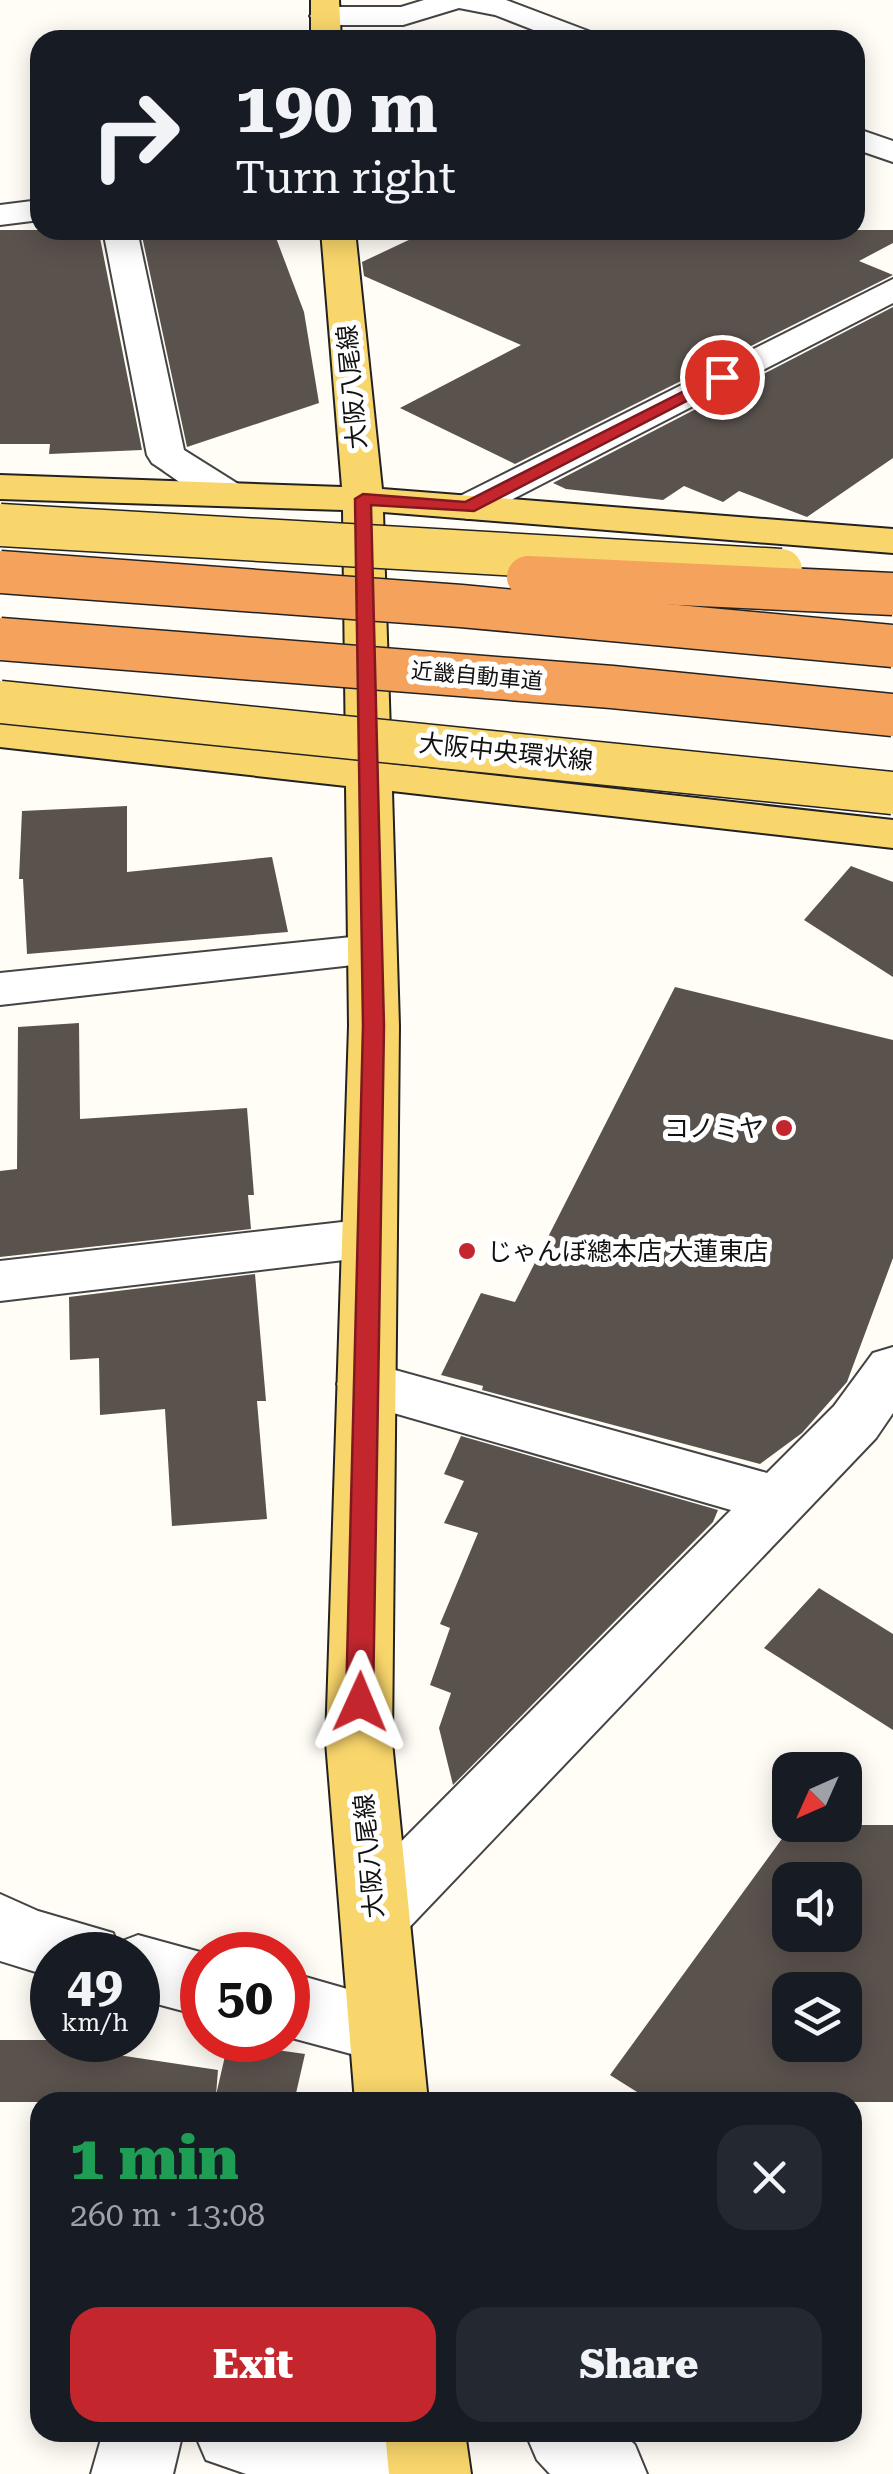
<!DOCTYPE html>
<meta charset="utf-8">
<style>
:root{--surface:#171b24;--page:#242831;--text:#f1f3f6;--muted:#9ea1a6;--accent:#c4262e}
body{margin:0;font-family:"Roboto Serif","Noto Sans JP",serif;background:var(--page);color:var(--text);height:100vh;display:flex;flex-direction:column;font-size:38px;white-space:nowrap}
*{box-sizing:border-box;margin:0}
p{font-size:32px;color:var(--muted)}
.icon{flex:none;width:55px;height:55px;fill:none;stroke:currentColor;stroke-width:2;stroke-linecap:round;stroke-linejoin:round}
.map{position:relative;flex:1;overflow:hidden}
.drawer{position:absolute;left:30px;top:2092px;width:832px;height:350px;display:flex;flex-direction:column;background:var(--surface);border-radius:30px;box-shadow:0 5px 25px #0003}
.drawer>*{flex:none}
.hud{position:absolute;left:30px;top:30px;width:835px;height:210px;border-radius:30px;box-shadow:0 5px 25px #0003;background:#171b24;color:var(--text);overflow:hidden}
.needle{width:65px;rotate:225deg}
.controls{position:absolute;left:772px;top:1752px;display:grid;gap:20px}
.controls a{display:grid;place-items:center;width:90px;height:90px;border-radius:20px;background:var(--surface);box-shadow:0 5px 25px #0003;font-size:50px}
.speed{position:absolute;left:30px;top:1932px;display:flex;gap:20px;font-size:50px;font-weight:700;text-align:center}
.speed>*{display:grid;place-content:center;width:130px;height:130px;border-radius:50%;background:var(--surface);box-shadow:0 5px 25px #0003;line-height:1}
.speed small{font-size:25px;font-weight:400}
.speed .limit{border:15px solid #d22;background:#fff;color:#111}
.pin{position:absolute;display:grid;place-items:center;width:85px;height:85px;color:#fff;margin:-42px;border:5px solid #fff;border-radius:50%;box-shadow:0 2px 10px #0007}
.me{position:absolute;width:110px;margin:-55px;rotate:1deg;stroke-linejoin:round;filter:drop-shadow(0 0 8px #0008)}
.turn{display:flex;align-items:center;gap:35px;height:210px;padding:0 40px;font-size:45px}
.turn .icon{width:130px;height:130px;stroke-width:2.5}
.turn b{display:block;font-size:70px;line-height:85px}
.round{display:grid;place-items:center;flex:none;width:105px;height:105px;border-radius:30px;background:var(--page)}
.overview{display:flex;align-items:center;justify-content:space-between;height:170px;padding:0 40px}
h1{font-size:60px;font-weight:800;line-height:75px;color:#1e9e55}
.primary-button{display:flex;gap:20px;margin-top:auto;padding:20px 40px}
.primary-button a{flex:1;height:115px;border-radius:30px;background:var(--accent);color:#fff;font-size:40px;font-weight:800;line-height:115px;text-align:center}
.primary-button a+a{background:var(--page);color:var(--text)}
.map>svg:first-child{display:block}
.building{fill:#5a524d;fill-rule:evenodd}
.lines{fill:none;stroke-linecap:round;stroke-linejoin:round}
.minor-casing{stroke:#444;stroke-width:4}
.major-casing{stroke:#222;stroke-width:4}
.minor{fill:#fff;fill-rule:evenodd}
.major{fill:#f9d66b;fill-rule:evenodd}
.major-bridge-casing{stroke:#222;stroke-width:45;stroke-linecap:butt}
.highway-bridge-casing{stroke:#222;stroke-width:45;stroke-linecap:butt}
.major-bridge{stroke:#f9d66b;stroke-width:42}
.highway-bridge{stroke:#f5a25d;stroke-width:42}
.route{fill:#c4262e;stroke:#7f191e;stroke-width:2.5}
.poi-dot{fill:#c4262e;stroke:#fff;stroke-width:4}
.labels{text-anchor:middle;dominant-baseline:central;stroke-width:10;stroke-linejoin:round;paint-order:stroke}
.far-street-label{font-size:22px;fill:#111;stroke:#fff}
.street-label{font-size:25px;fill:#111;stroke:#fff}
.poi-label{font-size:25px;fill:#111;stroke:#fff;text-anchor:end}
</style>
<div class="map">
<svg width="893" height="2474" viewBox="0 0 893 2474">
<rect width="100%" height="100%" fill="#fffdf5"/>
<!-- building -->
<g class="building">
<polygon points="0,230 84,230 88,239 100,238 142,450 49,454 50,444 0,444"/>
<polygon points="205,230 273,230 304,312 319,403 187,447 142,236"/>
<polygon points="430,230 893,230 893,243 859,261 893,275 515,464 400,408 521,345 364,276 362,262"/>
<polygon points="893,307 893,458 807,517 739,491 723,502 684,486 663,500 566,489 553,483"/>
<polygon points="127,806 127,872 272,857 288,932 27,954 23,879 19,879 22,811"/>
<polygon points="851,866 893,882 893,977 804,920"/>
<polygon points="675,987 893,1040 893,1258 847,1382 802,1433 760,1464 482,1390 483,1386 441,1375 481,1293 515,1302"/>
<polygon points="79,1023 80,1119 247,1108 254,1195 248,1195 251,1229 0,1257 0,1171 17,1169 18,1027"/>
<polygon points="255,1274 266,1401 257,1401 267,1519 172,1526 165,1409 100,1415 99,1358 70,1360 69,1297"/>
<polygon points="461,1436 718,1510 713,1522 453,1785 439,1728 451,1693 430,1685 450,1628 440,1624 478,1533 444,1523 464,1481 444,1474"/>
<polygon points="819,1588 893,1634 893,1730 764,1648"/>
<path d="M792,1825H893V2102H653L610,2075ZM790,1880H845V1935H790ZM790,1990H845V2045H790Z"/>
<polygon points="0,2040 81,2040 78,2049 218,2070 216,2095 228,2043 305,2054 294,2102 0,2102"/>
</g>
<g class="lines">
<!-- minor casing -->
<g class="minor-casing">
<g id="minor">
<polygon points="424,0 506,0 596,34 601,40 559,40 495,15 459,8 403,25 325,25 315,22 310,16 315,10 325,7 401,7"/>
<polygon points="855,128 893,141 893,162 855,149"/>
<polygon points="40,200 40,220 0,225 0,205"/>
<path d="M103,230H137L184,450L243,487L249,495L243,503C211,511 179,480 152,463L147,455Z"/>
<polygon points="893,279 893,303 482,515 468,519 454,515 448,507 454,499"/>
<polygon points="371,935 388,939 395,950 388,961 0,1005 0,973"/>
<polygon points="369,1219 388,1224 397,1238 388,1252 369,1257 0,1301 0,1261"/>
<polygon points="893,1347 893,1413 876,1438 400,1937 375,1946 350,1937 340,1915 350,1893 731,1510 345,1399 337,1384 345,1369 366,1362 767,1473 834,1406 873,1353"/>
<polygon points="0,1894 38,1911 113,1933 117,1943 138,1935 211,1955 202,1955 202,2016 138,1999 138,1955 52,1955 52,1977 0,1961"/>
<polygon points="288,1972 410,2007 421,2030 410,2053 385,2063 288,2037"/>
<polygon points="103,2432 183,2432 173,2474 91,2474"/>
<polygon points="194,2432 456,2432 469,2462 465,2474 246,2474 206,2460"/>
<polygon points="525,2432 622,2432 635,2445 647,2474 550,2474 537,2460"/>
</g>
</g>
<!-- major casing -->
<g class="major-casing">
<g id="major">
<polygon points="311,0 339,0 341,40 311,40"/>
<polygon points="321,230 355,230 382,489 893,529 893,553 383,512 391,764 893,820 893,848 392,791 399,1026 392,1742 428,2102 355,2102 326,1742 349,1026 346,786 0,747 0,721 346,759 343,510 0,499 0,475 342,487"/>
<polygon points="385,2432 465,2432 471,2474 389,2474"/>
</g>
</g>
<!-- minor -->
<use href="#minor" class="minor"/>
<!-- major -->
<use href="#major" class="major"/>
<!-- major-bridge casing -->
<g class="major-bridge-casing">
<g id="major-bridge">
<polyline points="0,525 781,570"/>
<polyline points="0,702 893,793"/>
</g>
</g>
<!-- highway-bridge casing -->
<g class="highway-bridge-casing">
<g id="highway-bridge">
<polyline points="0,572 461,606 893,646"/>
<polyline points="528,577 893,594"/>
<polyline points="0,639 612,687 893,715"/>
</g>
</g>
<!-- major-bridge -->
<use href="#major-bridge" class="major-bridge"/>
<!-- highway-bridge -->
<use href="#highway-bridge" class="highway-bridge"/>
</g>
<!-- route -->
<polygon class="route" points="722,372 729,377 727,380 474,511 371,505 384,1026 373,1702 369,1710 360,1713 350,1710 346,1702 363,1026 355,499 363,494 465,502"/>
<!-- markers -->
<g class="poi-dot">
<circle cx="784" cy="1128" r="10"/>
<circle cx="467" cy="1251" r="10"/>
</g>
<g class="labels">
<!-- far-street labels -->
<g class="far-street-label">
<text transform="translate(477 676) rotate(5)">近畿自動車道</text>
</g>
<!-- street labels -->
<g class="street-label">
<text transform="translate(352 387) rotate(-95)">大阪八尾線</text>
<text transform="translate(506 752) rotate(6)">大阪中央環状線</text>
<text transform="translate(369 1856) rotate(-95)">大阪八尾線</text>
</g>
<!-- poi labels -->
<g class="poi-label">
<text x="764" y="1128">コノミヤ</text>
<text x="487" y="1251" text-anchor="start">じゃんぼ總本店 大蓮東店</text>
</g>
</g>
</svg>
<div class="controls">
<a><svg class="needle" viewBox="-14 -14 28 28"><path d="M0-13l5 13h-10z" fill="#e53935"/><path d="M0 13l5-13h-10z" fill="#9ea1a6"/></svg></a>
<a><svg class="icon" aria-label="sound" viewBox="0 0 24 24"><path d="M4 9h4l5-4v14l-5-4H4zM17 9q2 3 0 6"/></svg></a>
<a><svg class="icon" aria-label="layers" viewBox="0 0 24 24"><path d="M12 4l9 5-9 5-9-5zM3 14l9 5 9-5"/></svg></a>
</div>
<div class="speed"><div>49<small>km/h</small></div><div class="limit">50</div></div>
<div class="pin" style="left:722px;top:377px;background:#d93025"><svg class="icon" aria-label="arrive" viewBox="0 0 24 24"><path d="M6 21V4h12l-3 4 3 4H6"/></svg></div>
<svg class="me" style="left:360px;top:1702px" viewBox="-20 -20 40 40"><path d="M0-17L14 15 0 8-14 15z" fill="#c4262e" stroke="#fff" stroke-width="4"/></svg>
<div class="hud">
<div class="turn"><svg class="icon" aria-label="right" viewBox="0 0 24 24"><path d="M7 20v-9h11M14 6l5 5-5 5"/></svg><div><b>190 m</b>Turn right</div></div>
</div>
<section class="drawer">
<div class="overview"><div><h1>1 min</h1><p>260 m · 13:08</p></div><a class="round"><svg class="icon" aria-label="close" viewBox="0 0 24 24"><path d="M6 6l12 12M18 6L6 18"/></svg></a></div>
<div class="primary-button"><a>Exit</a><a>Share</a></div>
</section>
</div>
